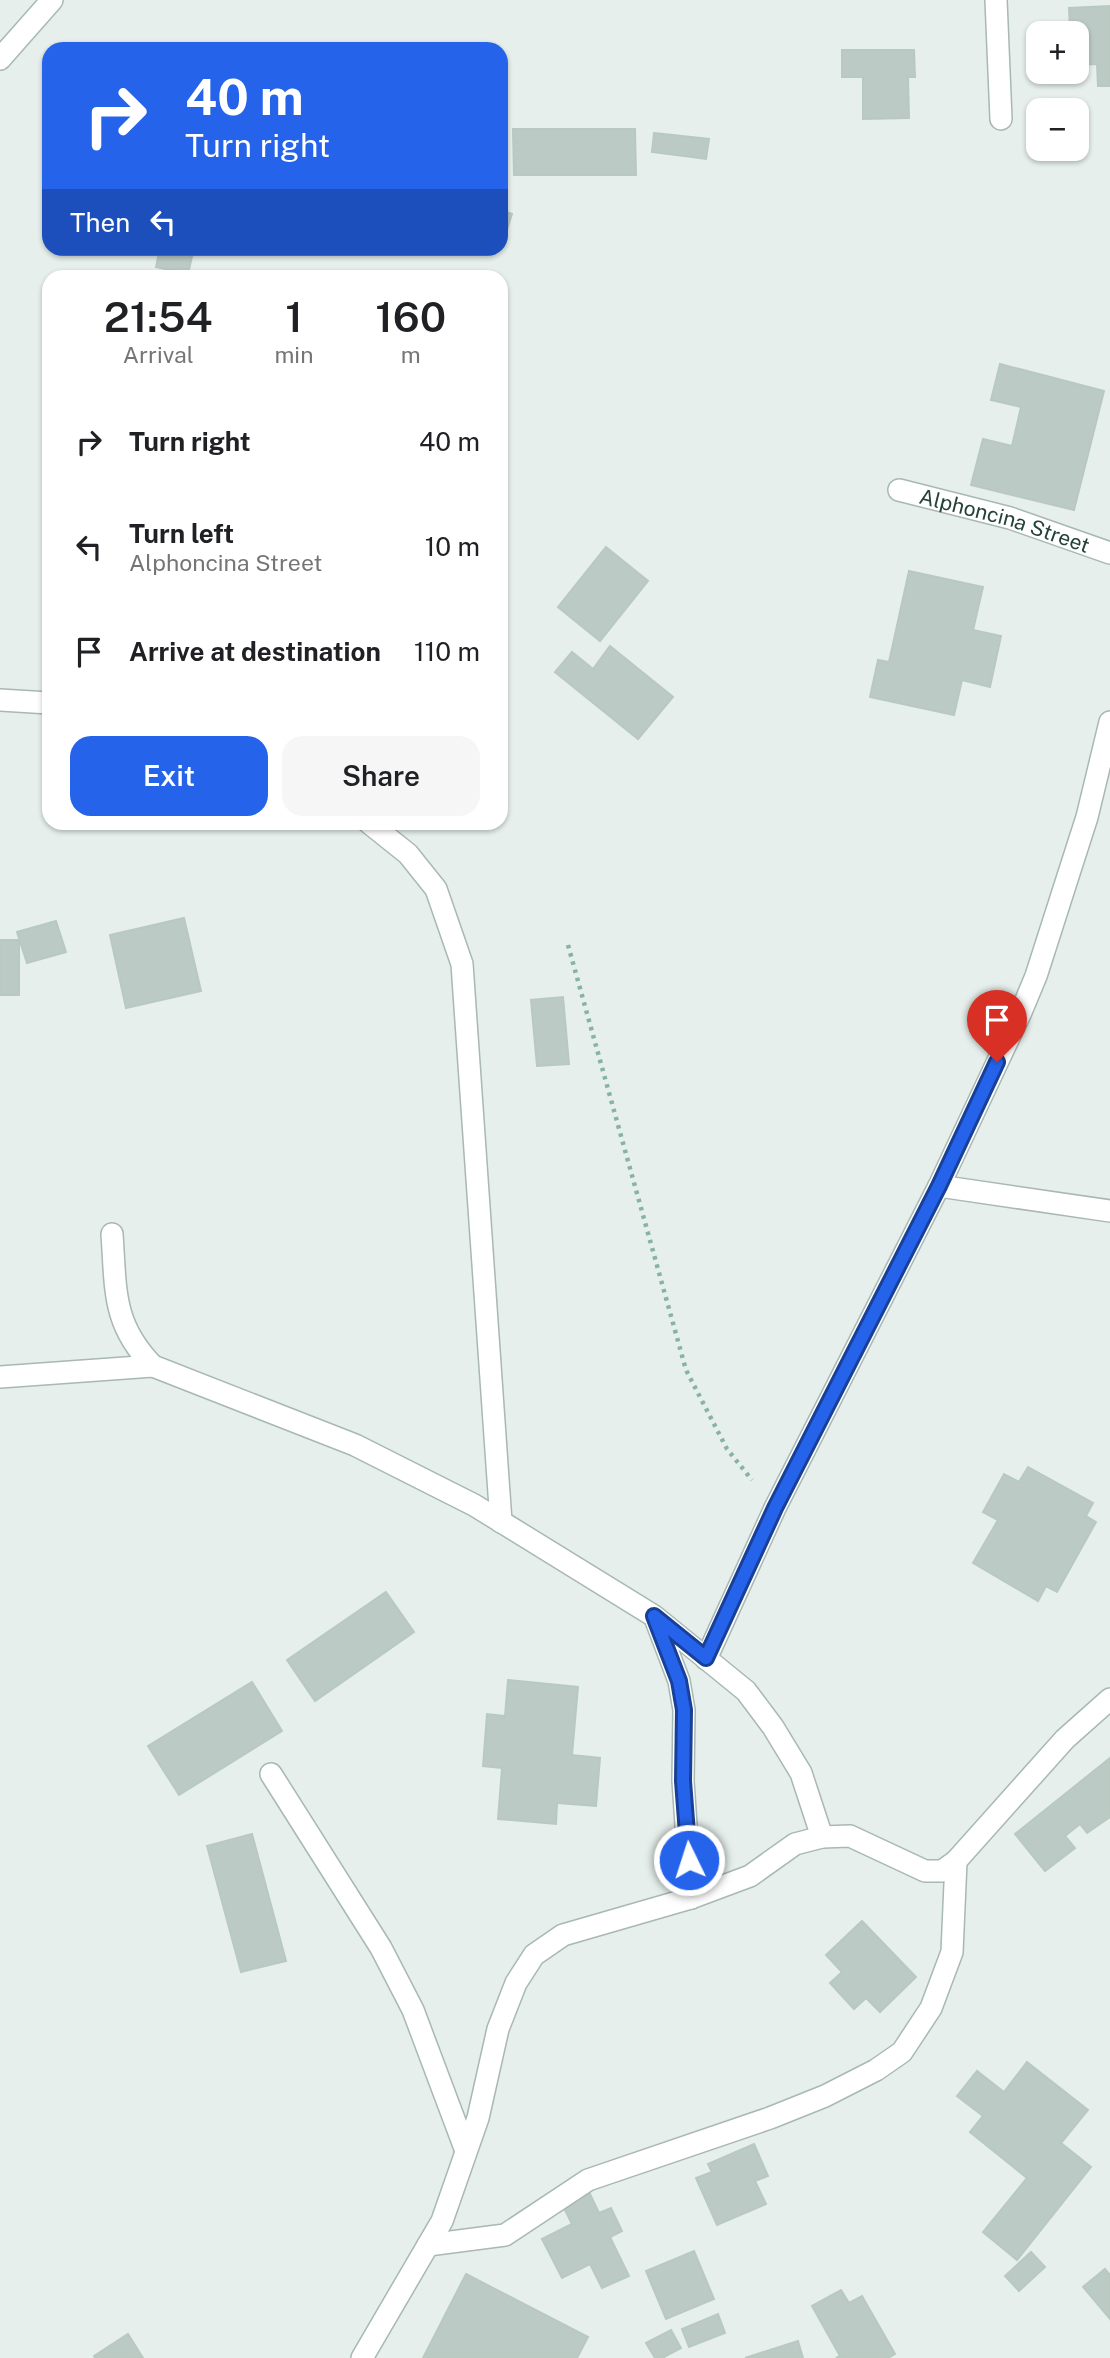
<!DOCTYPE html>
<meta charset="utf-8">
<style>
:root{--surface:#fff;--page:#f6f6f6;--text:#202124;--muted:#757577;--accent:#2563eb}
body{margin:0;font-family:"Public Sans",sans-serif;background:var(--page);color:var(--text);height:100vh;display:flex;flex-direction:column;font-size:26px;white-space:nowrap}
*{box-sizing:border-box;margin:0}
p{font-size:23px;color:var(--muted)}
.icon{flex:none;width:38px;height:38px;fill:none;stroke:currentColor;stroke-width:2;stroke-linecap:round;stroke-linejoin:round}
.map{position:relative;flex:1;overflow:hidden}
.details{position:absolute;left:42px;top:270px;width:466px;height:560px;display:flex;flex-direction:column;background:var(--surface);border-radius:21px;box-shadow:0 2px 5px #0004}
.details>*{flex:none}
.top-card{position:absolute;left:42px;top:42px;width:466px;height:214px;border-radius:21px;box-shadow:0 2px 5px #0004;background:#2563eb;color:#fff;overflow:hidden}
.buttons{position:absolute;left:1026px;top:21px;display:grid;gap:14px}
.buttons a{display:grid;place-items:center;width:63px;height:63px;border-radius:14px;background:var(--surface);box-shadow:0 2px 5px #0004;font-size:35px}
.pin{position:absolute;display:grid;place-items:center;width:60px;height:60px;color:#fff;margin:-72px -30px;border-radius:50% 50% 50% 0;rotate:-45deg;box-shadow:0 0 7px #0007}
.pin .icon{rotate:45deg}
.me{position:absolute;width:77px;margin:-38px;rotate:356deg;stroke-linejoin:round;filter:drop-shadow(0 0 5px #0008)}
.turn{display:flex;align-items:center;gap:24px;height:147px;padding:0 28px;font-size:32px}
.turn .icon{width:91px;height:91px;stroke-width:2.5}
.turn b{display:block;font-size:49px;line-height:60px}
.then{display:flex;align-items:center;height:66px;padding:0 28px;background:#0003;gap:14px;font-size:26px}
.eta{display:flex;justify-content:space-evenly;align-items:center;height:119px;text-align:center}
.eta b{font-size:42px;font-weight:600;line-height:49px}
.cta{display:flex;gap:14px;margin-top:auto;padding:14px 28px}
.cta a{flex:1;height:80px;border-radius:21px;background:var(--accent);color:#fff;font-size:28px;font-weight:600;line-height:80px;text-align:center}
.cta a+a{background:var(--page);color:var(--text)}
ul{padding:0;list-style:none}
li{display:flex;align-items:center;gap:21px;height:105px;padding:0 28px}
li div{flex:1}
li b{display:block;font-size:26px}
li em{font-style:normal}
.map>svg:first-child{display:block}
.building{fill:#bbcac4;stroke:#b8c9c2;stroke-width:2}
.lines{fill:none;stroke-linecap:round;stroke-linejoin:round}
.street-casing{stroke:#a8b8b2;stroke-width:24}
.path{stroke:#86b3a5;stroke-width:4.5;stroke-dasharray:3.5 5;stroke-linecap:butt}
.street{stroke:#fff;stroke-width:21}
.route-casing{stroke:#184099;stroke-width:18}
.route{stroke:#2563eb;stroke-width:12}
.labels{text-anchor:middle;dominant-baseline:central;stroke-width:7;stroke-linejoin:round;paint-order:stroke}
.street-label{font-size:21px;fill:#24423a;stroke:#f7fbf9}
</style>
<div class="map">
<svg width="1110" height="2358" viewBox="0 0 1110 2358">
<rect width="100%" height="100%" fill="#e6efeb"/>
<!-- building -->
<g class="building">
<polygon points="1110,6 1110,86 1098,86 1097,64 1076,65 1076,33 1062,31 1070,30 1069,8"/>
<polygon points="842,50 914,50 915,77 908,77 909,118 863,119 863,77 842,77"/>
<polygon points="513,129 635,129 636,175 514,175"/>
<polygon points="654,133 709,139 706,159 652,152"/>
<polygon points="500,210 512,214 504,239 500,238"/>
<polygon points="160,248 194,248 188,274 156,267"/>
<polygon points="1000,364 1104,391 1074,510 971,485 983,439 1012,446 1021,407 991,400"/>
<polygon points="606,547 648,581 600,641 558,607"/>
<polygon points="909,571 983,587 973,630 1001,636 990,687 962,680 954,715 870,697 878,660 889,662"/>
<polygon points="610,646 673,697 638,739 555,672 572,652 593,669"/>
<polygon points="184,918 201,991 126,1008 110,935"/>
<polygon points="56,921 66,952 27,963 17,932"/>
<rect x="0" y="940" width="19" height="55"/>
<polygon points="563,997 569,1064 537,1066 531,1000"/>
<polygon points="1028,1467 1093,1503 1086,1516 1096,1522 1057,1592 1046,1586 1038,1601 973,1563 998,1520 983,1512 1004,1474 1019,1482"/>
<polygon points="386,1592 414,1632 315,1701 287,1660"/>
<polygon points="508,1680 578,1687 572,1755 600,1758 596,1806 557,1803 556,1824 498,1819 502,1768 483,1766 487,1714 505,1716"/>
<polygon points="252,1682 282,1731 179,1795 148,1746"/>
<polygon points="1110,1758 1110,1817 1087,1833 1080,1824 1065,1836 1075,1848 1045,1871 1015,1834"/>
<polygon points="252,1834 286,1961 241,1972 207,1846"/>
<polygon points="862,1921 916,1977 880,2012 866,1998 854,2009 830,1983 842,1972 826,1955"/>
<polygon points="1027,2062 1088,2110 1061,2143 1091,2167 1017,2260 983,2232 1027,2178 970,2132 983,2116 957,2096 977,2071 1004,2092"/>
<polygon points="754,2144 768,2176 755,2181 766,2204 717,2225 696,2178 712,2172 708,2164"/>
<polygon points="589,2192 599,2213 611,2208 622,2231 610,2237 629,2276 602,2288 590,2264 562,2278 542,2239 572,2224 562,2204"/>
<polygon points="694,2251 714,2299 666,2319 646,2271"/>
<polygon points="1031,2252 1045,2267 1019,2291 1005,2276"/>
<polygon points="1105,2269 1110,2275 1110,2319 1083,2287"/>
<polygon points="466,2274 588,2337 577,2358 423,2358"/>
<polygon points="841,2290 849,2303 862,2296 895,2354 888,2358 836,2358 840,2356 812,2306"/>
<polygon points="718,2314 725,2333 689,2347 682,2329"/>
<polygon points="671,2330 681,2348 662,2358 655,2358 646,2343"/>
<polygon points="128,2334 143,2358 95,2358 94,2356"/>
<polygon points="798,2341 803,2358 745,2358"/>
</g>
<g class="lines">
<!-- street casing -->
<g class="street-casing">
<g id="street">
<polyline points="996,0 1001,119"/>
<polyline points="0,59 52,0"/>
<path id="s1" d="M899,490L1010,518L1110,553"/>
<polyline points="0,700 49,703"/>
<polyline points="368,822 408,854 436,889 462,964 501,1522"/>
<polyline points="939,1186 1110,1211"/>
<path d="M112,1234C116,1290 112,1324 153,1366L355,1445L474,1505L654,1616L746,1691L773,1727L801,1773L822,1837"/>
<polyline points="0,1377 153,1366"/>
<polyline points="655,1618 679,1681 684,1710 683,1781 691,1898"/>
<polyline points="706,1659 775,1508 939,1186 1021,1012 1036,976 1087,817 1110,722"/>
<polyline points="271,1774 381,1948 413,2010 466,2151"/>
<polyline points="428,2245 505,2235 588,2180 770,2118 825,2096 876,2070 902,2052 931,2008 952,1952 956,1861"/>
<polyline points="362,2358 442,2221 478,2118 498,2029 516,1983 534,1955 563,1935 691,1898 750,1876 795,1844 822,1837 850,1836 925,1871 942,1871 956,1861 1065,1739 1110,1699"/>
</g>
</g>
<!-- path -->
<polyline class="path" points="568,945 686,1370 727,1449 752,1480"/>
<!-- street -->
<use href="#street" class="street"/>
</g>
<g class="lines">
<!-- route casing -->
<g class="route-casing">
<polyline id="route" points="689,1860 683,1781 684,1710 679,1681 654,1616 706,1658 775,1508 939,1186 997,1062"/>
</g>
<!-- route -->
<use href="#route" class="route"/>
</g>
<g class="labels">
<!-- street labels -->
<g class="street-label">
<text stroke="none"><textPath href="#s1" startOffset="110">Alphoncina Street</textPath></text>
</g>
</g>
</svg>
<div class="buttons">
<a>+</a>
<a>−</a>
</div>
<div class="pin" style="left:997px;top:1062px;background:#d93025"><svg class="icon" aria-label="arrive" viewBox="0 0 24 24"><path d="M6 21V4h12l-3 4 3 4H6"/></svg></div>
<svg class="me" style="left:689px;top:1860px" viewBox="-20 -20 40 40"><circle r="17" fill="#2563eb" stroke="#fff" stroke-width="3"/><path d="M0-11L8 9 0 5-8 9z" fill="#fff"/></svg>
<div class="top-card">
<div class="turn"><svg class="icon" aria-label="right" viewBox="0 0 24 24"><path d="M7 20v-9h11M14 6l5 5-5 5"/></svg><div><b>40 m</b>Turn right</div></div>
<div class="then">Then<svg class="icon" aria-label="left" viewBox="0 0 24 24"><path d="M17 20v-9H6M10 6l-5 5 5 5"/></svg></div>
</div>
<section class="details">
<div class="eta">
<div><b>21:54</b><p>Arrival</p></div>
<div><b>1</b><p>min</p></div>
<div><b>160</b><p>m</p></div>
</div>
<ul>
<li><svg class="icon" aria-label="right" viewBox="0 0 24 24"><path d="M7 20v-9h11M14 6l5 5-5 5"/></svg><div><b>Turn right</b></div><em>40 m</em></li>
<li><svg class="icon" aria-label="left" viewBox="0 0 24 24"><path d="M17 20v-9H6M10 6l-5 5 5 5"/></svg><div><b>Turn left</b><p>Alphoncina Street</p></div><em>10 m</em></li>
<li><svg class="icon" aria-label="arrive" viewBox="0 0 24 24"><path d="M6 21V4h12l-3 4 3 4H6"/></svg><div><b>Arrive at destination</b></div><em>110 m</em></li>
</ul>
<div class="cta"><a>Exit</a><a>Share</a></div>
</section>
</div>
